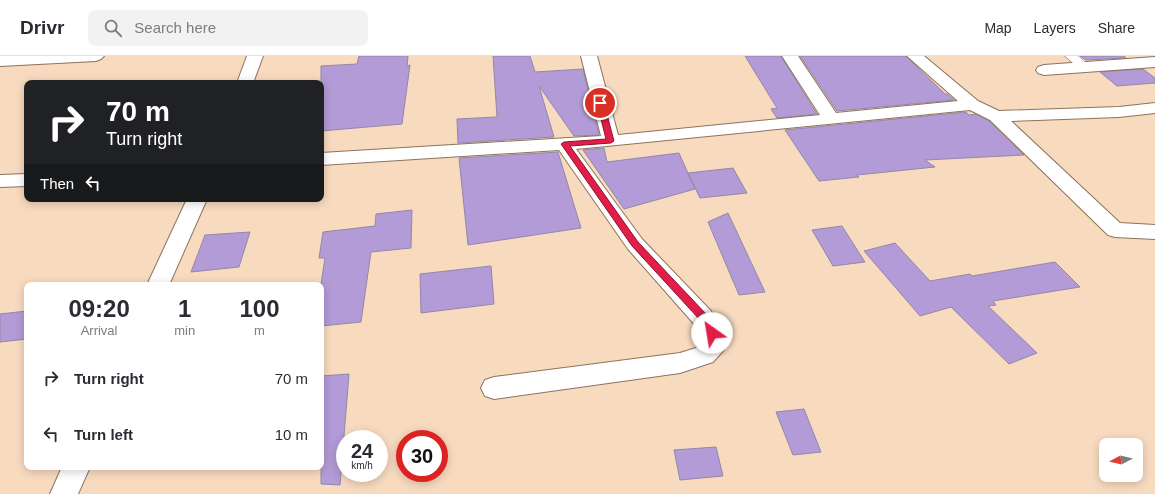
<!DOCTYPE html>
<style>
:root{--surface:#fff;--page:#f2f2f3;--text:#2b2b33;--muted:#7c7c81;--line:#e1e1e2}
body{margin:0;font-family:Helvetica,sans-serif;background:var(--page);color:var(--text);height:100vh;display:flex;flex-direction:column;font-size:15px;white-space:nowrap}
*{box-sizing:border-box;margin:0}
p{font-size:13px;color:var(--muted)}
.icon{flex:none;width:22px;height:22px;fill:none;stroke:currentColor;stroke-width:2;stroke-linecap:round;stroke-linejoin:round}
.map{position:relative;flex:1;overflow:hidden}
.drawer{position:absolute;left:24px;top:226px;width:300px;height:188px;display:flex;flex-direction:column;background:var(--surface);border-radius:8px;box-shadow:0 2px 10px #0003}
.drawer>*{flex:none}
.hud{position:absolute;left:24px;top:24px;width:300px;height:122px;border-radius:8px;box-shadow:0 2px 10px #0003;background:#202124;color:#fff;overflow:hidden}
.needle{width:26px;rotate:263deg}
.fabs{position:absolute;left:1099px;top:382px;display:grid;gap:8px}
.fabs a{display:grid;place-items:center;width:44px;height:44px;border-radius:8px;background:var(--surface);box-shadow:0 2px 10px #0003;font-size:20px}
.speed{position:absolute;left:336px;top:374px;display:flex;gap:8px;font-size:20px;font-weight:700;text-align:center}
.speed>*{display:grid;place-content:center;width:52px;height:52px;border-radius:50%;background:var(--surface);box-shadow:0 2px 10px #0003;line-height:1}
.speed small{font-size:10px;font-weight:400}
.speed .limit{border:6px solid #d22;background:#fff;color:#111}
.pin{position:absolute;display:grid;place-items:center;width:34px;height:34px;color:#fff;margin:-17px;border:2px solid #fff;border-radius:50%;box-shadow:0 1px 4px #0007}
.me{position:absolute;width:44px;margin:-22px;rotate:328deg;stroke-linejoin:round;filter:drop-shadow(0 0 3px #0008)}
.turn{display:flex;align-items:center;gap:14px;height:84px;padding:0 16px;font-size:18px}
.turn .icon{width:52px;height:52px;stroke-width:2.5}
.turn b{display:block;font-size:28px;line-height:34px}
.then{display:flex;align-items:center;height:38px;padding:0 16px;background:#0003;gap:8px;font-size:15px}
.eta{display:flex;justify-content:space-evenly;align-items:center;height:68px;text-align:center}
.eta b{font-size:24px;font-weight:800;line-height:28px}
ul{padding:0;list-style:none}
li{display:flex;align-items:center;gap:12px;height:56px;padding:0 16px}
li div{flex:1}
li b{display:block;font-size:15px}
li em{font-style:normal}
header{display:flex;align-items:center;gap:24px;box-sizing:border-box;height:56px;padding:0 20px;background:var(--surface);border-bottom:1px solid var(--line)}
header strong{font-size:19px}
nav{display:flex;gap:22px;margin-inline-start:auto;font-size:14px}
.search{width:280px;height:36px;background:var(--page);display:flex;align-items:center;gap:10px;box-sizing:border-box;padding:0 14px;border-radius:8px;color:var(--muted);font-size:15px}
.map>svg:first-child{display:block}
.building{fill:#b29bd6;stroke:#9387a8}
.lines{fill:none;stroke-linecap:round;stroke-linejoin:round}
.service-casing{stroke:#8d735a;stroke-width:1}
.minor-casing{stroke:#8d735a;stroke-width:2}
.service{fill:#fff;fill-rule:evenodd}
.minor{fill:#fff;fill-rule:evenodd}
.route{fill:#e11d48;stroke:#92132f}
</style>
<header>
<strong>Drivr</strong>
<div class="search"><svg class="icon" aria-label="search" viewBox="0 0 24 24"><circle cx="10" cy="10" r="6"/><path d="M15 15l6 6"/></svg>Search here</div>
<nav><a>Map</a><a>Layers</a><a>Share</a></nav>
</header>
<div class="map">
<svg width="1155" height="438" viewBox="0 0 1155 438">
<rect width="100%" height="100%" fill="#f8dabf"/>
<!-- building -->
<g class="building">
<polygon points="359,0 408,0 407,10 410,9 402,68 321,75 321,10 357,8"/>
<polygon points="493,0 530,0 535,16 583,13 599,79 574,80 539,30 554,81 458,87 457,63 497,61"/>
<polygon points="745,0 781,0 817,58 777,62 771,53 777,52"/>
<polygon points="800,0 906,0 945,38 947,38 954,44 837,55"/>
<polygon points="1080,0 1124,0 1126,2 1086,4"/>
<polygon points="1143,13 1155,22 1155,27 1117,30 1100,16"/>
<polygon points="966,56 969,59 976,58 989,65 1024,99 925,104 935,111 857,119 859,121 819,125 785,74"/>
<polygon points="604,92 607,106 679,97 695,133 624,153 583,94"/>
<polygon points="558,96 581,172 468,189 459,102"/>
<polygon points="733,112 747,137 700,142 688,117"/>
<polygon points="412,154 411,192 371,196 361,266 321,270 321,228 325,202 319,202 323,176 375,170 376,158"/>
<polygon points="728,157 765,236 739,239 708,166"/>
<polygon points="842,170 865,206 833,210 812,174"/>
<polygon points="250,176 239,211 191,216 205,179"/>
<polygon points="895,187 930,225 970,218 972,220 1055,206 1080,231 993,245 996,249 988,250 1037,297 1009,308 951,251 920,260 864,195"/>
<polygon points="491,210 494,248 421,257 420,218"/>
<polygon points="27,255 27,283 0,286 0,258"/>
<polygon points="349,318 340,429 321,428 321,320"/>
<polygon points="804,353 821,396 793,399 776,356"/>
<polygon points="716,391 723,420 680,424 674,394"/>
</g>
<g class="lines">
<!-- service casing -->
<g class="service-casing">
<polygon id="service" points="1065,0 1078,0 1092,12 1090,15 1082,15"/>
</g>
<!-- minor casing -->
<g class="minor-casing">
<g id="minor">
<polygon points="0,0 104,0 101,3 96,5 0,10"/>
<polygon points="247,0 263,0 253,27 237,27"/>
<polygon points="581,0 597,0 618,79 820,59 782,0 798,0 836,57 958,45 907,0 924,0 978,45 999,55 1119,51 1155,47 1155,57 1119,61 1011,65 1120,167 1155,169 1155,183 1115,181 1108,179 990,64 970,54 576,93 642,183 711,255 725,277 726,288 723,295 713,306 680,317 494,343 485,340 481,332 485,324 494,321 680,297 696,292 702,285 701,279 695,269 628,193 559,94 321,109 321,97 601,80"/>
<polygon points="1155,1 1155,11 1044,19 1038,17 1036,14 1038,11 1044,9"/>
<polygon points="27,118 27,130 0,131 0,119"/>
<polygon points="187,143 207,143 169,229 147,229"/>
<polygon points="62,411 90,411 78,438 50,438"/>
</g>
</g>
<!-- service -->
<use href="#service" class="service"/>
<!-- minor -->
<use href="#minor" class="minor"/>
</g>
<!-- route -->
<polygon class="route" points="598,45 604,47 614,85 611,87 570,90 638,186 707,259 717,277 716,280 709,280 700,264 632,190 561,88 564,86 606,83 597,47"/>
</svg>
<div class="fabs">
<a><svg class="needle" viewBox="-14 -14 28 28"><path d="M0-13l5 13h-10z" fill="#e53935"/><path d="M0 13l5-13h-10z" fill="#7c7c81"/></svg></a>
</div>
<div class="speed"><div>24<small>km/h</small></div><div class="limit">30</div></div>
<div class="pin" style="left:600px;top:47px;background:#d93025"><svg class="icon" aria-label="arrive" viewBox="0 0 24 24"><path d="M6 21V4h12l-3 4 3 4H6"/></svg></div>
<svg class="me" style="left:712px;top:277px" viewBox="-20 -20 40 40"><circle r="19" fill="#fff"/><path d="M0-13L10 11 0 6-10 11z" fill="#e11d48"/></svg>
<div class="hud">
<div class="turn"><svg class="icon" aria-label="right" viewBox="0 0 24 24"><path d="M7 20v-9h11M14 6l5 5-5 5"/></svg><div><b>70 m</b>Turn right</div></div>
<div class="then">Then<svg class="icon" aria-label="left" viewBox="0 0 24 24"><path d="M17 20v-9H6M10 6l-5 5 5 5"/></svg></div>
</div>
<section class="drawer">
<div class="eta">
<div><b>09:20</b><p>Arrival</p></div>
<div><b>1</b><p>min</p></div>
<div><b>100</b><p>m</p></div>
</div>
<ul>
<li><svg class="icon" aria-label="right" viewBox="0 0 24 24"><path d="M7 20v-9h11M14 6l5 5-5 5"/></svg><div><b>Turn right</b></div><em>70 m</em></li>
<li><svg class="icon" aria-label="left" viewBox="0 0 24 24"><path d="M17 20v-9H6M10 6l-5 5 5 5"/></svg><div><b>Turn left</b></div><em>10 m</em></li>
</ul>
</section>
</div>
